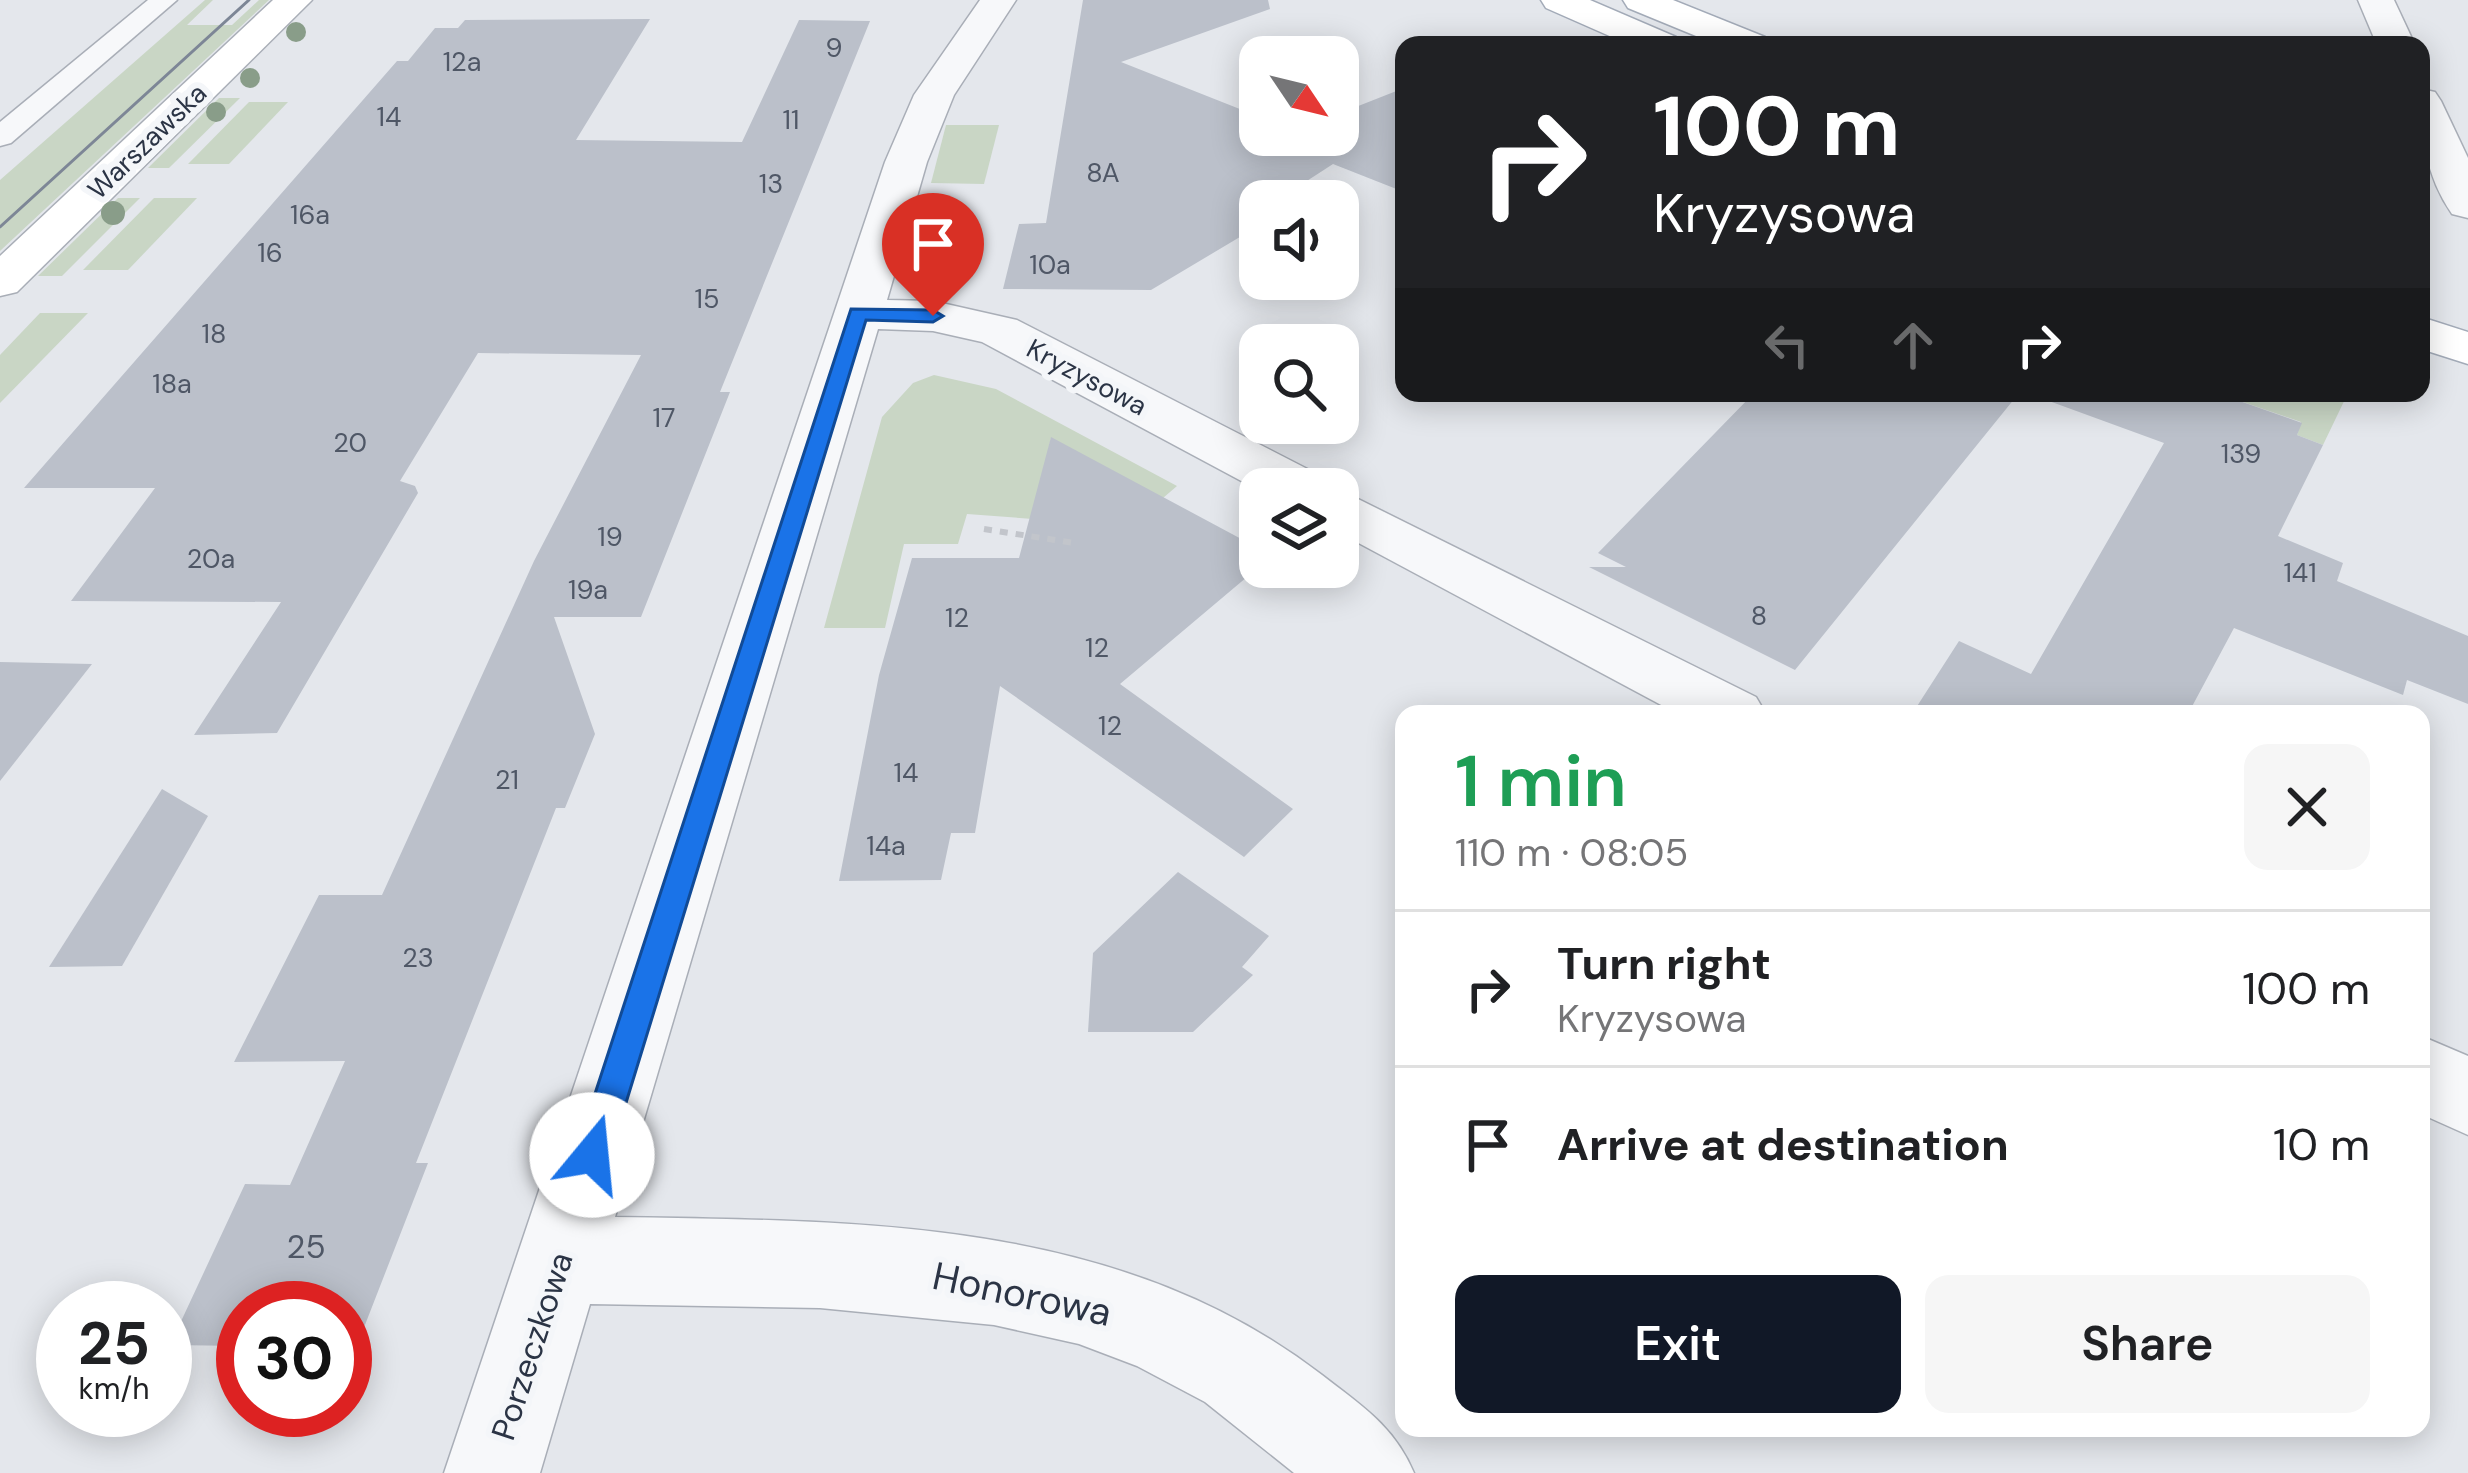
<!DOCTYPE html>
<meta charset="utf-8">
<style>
:root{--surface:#fff;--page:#f6f6f6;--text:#202124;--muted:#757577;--line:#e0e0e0;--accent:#111827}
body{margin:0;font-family:"DM Sans",sans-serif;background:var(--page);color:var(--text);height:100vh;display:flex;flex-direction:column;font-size:45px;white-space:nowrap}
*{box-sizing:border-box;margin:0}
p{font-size:39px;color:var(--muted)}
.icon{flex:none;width:66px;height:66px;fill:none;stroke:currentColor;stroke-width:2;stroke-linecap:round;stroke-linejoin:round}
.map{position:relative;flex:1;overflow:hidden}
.details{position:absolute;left:1395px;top:705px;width:1035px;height:732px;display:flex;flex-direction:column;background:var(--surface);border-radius:24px;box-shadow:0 6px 30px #0003}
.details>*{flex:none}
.banner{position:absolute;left:1395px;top:36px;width:1035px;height:366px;border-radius:24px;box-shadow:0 6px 30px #0003;background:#202124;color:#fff;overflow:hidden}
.needle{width:78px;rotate:125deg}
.tools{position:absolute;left:1239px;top:36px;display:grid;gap:24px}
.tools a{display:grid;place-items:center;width:120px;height:120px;border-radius:24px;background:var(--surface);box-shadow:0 6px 30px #0003;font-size:60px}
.speed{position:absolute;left:36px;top:1281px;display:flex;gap:24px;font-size:60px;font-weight:700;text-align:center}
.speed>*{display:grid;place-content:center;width:156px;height:156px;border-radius:50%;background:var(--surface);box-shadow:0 6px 30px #0003;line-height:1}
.speed small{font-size:30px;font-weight:400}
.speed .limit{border:18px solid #d22;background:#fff;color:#111}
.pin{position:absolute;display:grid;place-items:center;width:102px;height:102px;color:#fff;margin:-123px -51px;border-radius:50% 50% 50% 0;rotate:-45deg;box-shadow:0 0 12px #0007}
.pin .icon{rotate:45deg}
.me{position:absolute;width:132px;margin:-66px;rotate:17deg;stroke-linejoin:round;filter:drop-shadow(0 0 9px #0008)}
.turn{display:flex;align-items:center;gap:42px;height:252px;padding:0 60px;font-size:54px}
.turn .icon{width:156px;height:156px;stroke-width:2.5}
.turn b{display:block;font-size:84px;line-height:102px}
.lanes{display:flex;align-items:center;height:114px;padding:0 60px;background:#0003;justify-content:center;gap:60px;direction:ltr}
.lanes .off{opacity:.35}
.round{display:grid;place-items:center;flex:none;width:126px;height:126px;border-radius:24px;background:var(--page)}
.summary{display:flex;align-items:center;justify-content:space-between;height:204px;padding:0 60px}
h1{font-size:72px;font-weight:600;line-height:90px;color:#1e9e55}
.action{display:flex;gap:24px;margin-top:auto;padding:24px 60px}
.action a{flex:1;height:138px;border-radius:24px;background:var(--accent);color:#fff;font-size:48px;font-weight:600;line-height:138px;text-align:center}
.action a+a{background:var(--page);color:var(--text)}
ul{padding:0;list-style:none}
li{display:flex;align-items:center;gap:36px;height:156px;padding:0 60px;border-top:3px solid var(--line)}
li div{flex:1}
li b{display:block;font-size:45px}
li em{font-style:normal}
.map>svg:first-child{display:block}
.green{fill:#c9d6c5}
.building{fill:#bbc0ca}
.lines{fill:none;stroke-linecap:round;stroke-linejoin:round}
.lane-casing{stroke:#a9aeb7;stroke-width:3}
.street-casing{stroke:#a9aeb7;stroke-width:3}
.secondary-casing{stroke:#a9aeb7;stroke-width:3}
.primary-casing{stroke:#a3abb8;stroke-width:3}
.path{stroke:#c2c5cb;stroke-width:6;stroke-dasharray:8 8;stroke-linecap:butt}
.lane{fill:#f7f8fa;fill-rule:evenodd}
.street{fill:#f7f8fa;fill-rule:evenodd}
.secondary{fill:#fff;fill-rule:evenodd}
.primary{fill:#fff;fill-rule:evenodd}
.tram{stroke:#7d8696;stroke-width:3}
.tree{fill:#899d89}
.route{fill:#1a73e8;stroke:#114b97;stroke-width:3}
.labels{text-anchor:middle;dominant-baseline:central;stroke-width:12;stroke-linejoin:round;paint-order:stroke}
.number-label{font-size:27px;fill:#4f5766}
.far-street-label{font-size:27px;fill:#2b3445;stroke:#f4f6f9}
.near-number-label{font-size:33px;fill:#4f5766}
.street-label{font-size:33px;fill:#2b3445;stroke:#f4f6f9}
.near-street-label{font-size:39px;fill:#2b3445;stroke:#f4f6f9}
</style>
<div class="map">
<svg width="2468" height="1473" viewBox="0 0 2468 1473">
<rect width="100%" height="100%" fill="#e4e7ec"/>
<!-- green -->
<g class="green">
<polygon points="205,0 213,0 187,25 232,25 259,0 269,0 0,251 0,180"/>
<polygon points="219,98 240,98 169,168 148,168"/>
<polygon points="249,102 288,102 229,164 188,164"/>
<polygon points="946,125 999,125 984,184 931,183"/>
<polygon points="118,198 140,198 62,276 38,276"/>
<polygon points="154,198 197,198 128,270 83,270"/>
<polygon points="918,218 960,218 937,279 914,249"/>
<polygon points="40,313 88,313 0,403 0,355"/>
<polygon points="934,375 996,389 1177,486 1163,498 1051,438 1033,519 967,514 958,544 904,544 885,628 824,628 882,417 913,383"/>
<polygon points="2217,393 2348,393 2323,445 2297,435 2301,422"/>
</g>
<!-- building -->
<g class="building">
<polygon points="1083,0 1268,0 1270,9 1121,62 1260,117 1260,135 1338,135 1338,114 1404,88 1404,192 1333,164 1276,201 1260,201 1260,225 1151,290 1003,289 1019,224 1046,223"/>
<polygon points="650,19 576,140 742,142 799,20 870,21 720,392 730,392 641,617 554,617 595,734 565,808 556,808 416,1163 428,1163 356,1348 345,1348 345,1308 243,1308 243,1346 170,1345 245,1184 290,1185 345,1061 234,1062 319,895 382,895 534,561 641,355 478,353 400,481 415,486 418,493 277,733 194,735 281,602 71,601 155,488 24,488 397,61 408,61 435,28 458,28 465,20"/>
<polygon points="1754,393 2019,393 1795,670 1589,567 1626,567 1598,553"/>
<polygon points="2051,393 2217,393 2302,423 2297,435 2323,445 2278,536 2343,563 2337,581 2468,636 2468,704 2407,680 2403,695 2234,628 2188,714 1912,714 1959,641 2031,674 2164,443 2049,401"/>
<polygon points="1051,437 1260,549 1260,566 1120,684 1293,809 1244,857 1000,686 975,833 951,833 941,880 839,881 879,675 912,558 1019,558"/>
<polygon points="0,662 92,664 0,781"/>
<polygon points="162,789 208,816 122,966 49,967"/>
<polygon points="1178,872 1269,936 1242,967 1253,975 1193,1032 1088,1032 1093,953"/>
</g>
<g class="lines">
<!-- lane casing -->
<g class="lane-casing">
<polygon id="lane" points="148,0 177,0 11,143 0,146 0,122"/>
</g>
<!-- street casing -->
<g class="street-casing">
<g id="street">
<path d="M980,0H1016L954,95L927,162L887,300L933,301L1017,320L1321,476L1329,489L1260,491L982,342L933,331L878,329L615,1217C861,1221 1118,1218 1322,1375C1362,1406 1394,1426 1414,1473H1294L1205,1402L1137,1366L1079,1344L994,1325L820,1308L590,1304L540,1473H444L885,162L914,95Z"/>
<polygon points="2358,0 2394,0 2415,45 2377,45"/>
<path d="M2421,89L2435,92L2441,101L2468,158V218L2452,214C2425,175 2421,135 2421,89Z"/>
<polygon points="1338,489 1756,697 1766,714 1678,714 1338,532"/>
<polygon points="2421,1036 2468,1056 2468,1135 2421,1114"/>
</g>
</g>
<!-- secondary casing -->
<g class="secondary-casing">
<polygon id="secondary" points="273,0 312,0 17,292 0,296 0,256"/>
</g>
<!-- primary casing -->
<g class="primary-casing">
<g id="primary">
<polygon points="1541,0 1590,0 1676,37 1681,45 1630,45 1546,8"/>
<polygon points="1623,0 1673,0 1765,37 1770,45 1718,45 1628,8"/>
<polygon points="2421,317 2468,332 2468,364 2421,349"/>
</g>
</g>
<!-- path -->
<polyline class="path" points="984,529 1074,543"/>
<!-- lane -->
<use href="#lane" class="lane"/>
<!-- street -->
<use href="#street" class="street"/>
<!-- secondary -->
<use href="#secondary" class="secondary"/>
<!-- primary -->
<use href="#primary" class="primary"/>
<!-- tram -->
<polyline class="tram" points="0,227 249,0"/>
</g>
<!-- trees -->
<g class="tree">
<circle cx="296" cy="32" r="10"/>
<circle cx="250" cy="78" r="10"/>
<circle cx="216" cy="112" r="10"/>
<circle cx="113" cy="213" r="12"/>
</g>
<!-- route -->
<polygon class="route" points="851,309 933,310 943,316 933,322 866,320 610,1155 605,1167 592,1172 580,1167 575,1155"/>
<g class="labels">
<!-- number labels -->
<g class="number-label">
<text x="834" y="47">9</text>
<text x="462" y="61">12a</text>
<text x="389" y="116">14</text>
<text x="791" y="119">11</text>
<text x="1103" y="172">8A</text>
<text x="771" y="183">13</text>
<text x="310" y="214">16a</text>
<text x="270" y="252">16</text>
<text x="1050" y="264">10a</text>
<text x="707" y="298">15</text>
<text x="214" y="333">18</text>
<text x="172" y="383">18a</text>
<text x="664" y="417">17</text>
<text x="350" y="442">20</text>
<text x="2241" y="453">139</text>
<text x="610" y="536">19</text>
<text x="211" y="558">20a</text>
<text x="2300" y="572">141</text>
<text x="588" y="589">19a</text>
<text x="1759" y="615">8</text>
<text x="957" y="617">12</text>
<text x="1097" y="647">12</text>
<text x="1110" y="725">12</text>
<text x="906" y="772">14</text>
<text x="507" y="779">21</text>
<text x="886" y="845">14a</text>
<text x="418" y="957">23</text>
</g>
<!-- far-street labels -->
<g class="far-street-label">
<text transform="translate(147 141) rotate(-44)">Warszawska</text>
<text transform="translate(1087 377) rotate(28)">Kryzysowa</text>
</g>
<!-- near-number labels -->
<g class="near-number-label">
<text x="306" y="1246">25</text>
</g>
<!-- street labels -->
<g class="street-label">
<text transform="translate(532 1346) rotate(-72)">Porzeczkowa</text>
</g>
<!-- near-street labels -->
<g class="near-street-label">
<text transform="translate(1022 1294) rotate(12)">Honorowa</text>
</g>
</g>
</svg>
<div class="tools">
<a><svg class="needle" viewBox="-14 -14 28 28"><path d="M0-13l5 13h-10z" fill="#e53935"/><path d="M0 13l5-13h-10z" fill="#757577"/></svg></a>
<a><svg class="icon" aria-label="sound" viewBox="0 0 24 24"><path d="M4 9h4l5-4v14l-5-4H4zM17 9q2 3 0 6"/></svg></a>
<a><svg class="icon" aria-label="search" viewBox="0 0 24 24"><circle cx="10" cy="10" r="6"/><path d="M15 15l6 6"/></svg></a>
<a><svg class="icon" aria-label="layers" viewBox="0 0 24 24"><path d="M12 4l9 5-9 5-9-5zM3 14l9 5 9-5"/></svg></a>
</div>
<div class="speed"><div>25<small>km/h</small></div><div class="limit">30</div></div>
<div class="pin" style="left:933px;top:316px;background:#d93025"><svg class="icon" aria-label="arrive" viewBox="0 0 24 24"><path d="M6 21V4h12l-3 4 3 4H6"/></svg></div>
<svg class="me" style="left:592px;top:1155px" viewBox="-20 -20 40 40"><circle r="19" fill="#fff"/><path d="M0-13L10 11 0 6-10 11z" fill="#1a73e8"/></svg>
<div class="banner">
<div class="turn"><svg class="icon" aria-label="right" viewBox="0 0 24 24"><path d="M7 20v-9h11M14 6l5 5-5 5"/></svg><div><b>100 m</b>Kryzysowa</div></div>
<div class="lanes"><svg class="icon off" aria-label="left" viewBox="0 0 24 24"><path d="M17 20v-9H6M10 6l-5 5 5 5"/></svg><svg class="icon off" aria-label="ahead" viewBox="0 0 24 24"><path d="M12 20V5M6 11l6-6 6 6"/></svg><svg class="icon" aria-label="right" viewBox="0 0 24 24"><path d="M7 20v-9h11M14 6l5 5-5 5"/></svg></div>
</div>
<section class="details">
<div class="summary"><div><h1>1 min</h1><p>110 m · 08:05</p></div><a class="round"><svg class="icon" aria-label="close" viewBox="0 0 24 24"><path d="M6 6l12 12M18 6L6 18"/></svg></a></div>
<ul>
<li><svg class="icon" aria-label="right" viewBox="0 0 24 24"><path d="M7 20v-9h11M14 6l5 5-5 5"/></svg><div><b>Turn right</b><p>Kryzysowa</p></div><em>100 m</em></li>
<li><svg class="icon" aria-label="arrive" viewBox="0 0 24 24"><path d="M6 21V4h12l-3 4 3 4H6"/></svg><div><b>Arrive at destination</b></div><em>10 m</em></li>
</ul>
<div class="action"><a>Exit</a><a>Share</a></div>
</section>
</div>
